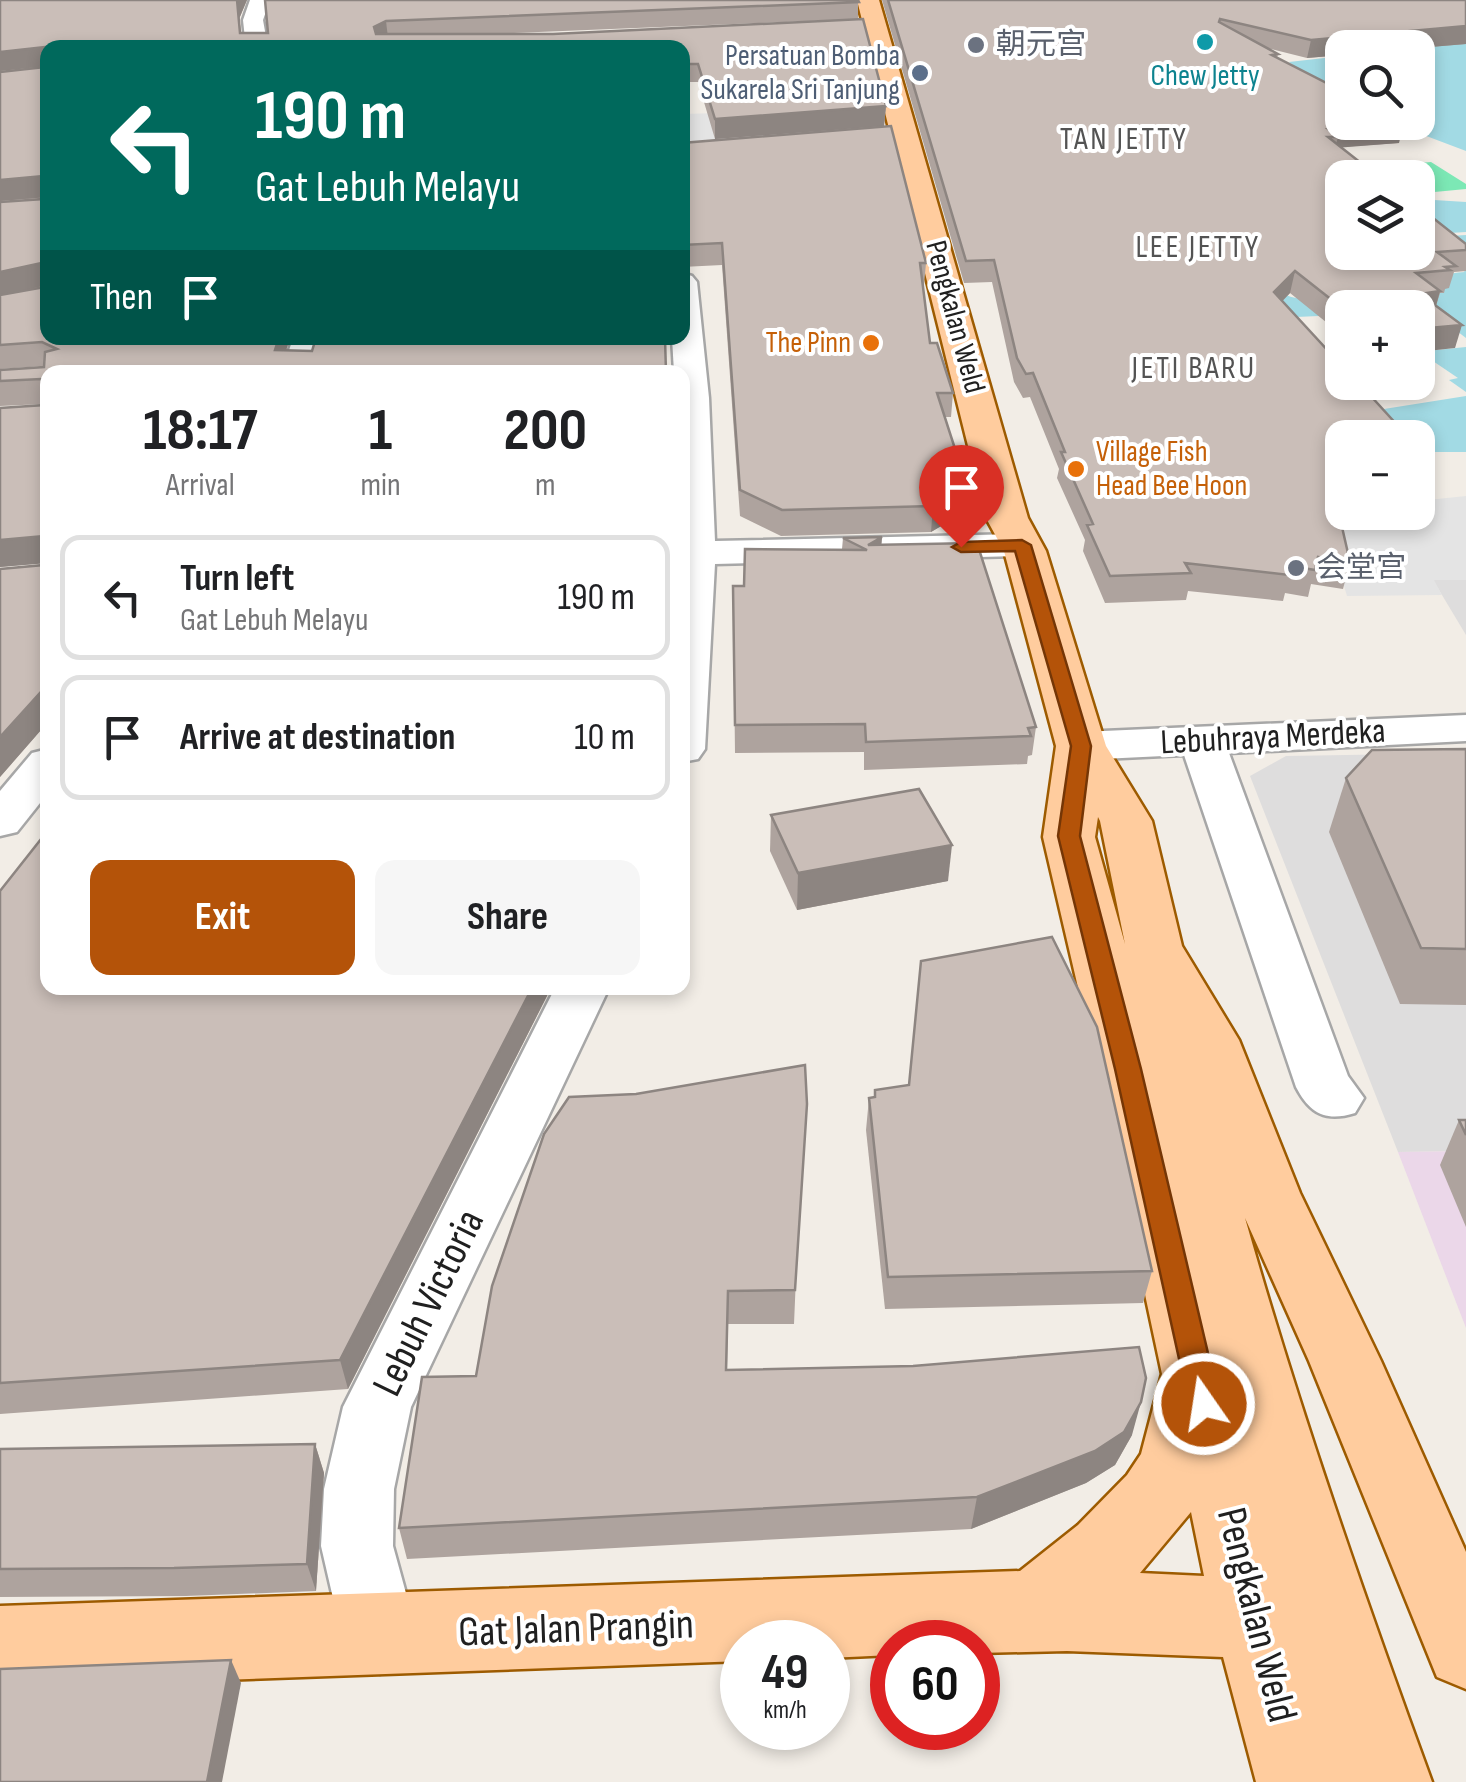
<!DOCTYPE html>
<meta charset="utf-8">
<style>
:root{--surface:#fff;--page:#f6f6f6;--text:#202124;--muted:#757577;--line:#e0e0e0;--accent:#b45309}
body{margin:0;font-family:"Sofia Sans Condensed","Noto Sans SC",sans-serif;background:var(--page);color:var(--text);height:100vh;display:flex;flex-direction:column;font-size:38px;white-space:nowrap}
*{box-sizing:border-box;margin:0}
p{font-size:32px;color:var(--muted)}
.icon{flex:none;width:55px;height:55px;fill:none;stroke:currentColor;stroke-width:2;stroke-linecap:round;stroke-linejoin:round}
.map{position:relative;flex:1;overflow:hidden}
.sheet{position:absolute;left:40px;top:365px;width:650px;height:630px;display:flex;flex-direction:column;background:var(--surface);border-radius:20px;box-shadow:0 5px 15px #0003}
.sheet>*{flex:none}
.hud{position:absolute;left:40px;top:40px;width:650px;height:305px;border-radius:20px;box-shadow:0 5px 15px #0003;background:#00695c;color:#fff;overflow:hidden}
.fabs{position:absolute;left:1325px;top:30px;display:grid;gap:20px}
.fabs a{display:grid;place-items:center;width:110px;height:110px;border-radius:20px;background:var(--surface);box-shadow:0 5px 15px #0003;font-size:50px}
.speed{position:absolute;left:720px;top:1620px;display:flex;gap:20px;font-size:50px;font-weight:700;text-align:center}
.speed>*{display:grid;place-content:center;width:130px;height:130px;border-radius:50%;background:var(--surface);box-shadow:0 5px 15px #0003;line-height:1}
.speed small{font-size:25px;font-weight:400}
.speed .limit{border:15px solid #d22;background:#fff;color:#111}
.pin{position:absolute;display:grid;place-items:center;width:85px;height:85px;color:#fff;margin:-102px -42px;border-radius:50% 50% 50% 0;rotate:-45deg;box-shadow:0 0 10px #0007}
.pin .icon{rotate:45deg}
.me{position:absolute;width:110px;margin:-55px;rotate:347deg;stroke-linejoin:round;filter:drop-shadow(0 0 8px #0008)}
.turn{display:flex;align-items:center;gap:35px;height:210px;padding:0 50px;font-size:45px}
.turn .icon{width:130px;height:130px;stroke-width:2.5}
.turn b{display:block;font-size:70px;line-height:85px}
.then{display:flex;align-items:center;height:95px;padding:0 50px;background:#0003;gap:20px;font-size:38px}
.eta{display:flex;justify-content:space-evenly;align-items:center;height:170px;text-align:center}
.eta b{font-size:60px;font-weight:700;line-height:70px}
.cta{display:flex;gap:20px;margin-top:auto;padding:20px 50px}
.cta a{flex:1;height:115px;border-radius:20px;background:var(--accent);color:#fff;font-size:40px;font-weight:700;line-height:115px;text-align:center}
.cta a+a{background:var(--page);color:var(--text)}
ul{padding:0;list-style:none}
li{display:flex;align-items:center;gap:30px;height:125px;margin:0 20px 15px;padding:0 30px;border:5px solid var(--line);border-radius:20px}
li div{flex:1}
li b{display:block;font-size:38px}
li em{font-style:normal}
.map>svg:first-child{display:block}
.residential{fill:#dedddd}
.industrial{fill:#ebd7e9}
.pitch{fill:#7ce8b5}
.parking{fill:#e4e4e4}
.water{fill:#a2dae4}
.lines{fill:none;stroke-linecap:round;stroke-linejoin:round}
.minor-casing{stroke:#a7a7a7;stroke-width:5}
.major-casing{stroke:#9d5b00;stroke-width:5}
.minor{fill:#fff;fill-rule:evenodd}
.major{fill:#ffcc9e;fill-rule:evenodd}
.wall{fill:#aea39e}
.shaded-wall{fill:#8d8581}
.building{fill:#cabeb8;stroke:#8d8581;stroke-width:2.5}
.route{fill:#b45309;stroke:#753606;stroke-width:2.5}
.culture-dot{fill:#0f9aa8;stroke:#fff;stroke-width:4}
.worship-dot{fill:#6b7280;stroke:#fff;stroke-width:4}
.service-dot{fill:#5c6f8a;stroke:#fff;stroke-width:4}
.food-dot{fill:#e8710a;stroke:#fff;stroke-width:4}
.labels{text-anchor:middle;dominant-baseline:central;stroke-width:8;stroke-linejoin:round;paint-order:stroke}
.far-worship-label{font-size:30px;fill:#5b616d;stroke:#fff;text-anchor:start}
.far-service-label{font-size:30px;fill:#4e5e75;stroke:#fff;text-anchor:end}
.far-culture-label{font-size:30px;fill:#0d838f;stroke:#fff}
.far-street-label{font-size:30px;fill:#202020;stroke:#fff}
.far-food-label{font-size:30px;fill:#c56008;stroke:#fff;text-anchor:end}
.far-neighbourhood-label{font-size:32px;letter-spacing:2.5px;fill:#535353;stroke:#fff}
.street-label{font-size:35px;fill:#202020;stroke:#fff}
.near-street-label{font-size:42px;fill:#202020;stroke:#fff}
</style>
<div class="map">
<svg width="1466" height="1782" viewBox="0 0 1466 1782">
<rect width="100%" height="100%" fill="#f2ede6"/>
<!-- residential -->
<g class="residential">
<polygon points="1433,580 1466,580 1466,635"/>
<polygon points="1466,753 1466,1151 1398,1152 1250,776 1286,756"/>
</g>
<!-- industrial -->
<polygon class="industrial" points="1466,1151 1466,1328 1398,1152"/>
<!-- pitch -->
<polygon class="pitch" points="1431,162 1466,184 1466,189 1424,193 1418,188 1418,178 1401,177 1383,166"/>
<!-- parking -->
<g class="parking">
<polygon points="870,109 877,132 683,146 683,114"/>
<polygon points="1466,496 1466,580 1434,580 1442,595 1347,596 1324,518 1364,513 1418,512 1418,501"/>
</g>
<!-- water -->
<g class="water">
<polygon points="1466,29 1466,151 1421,134 1393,130 1071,113 1300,70 1289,62 1342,56 1342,122 1418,122 1418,48"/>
<polygon points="1418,199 1466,202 1466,232 1418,235"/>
<path d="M1466,235V338L1424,306L1342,308L1319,316L1296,317L1128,308L1287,295C1310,310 1429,274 1465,272L1419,238Z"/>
<polygon points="1466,347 1466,392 1449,380 1458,378 1424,355 1430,354 1427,351"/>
<polygon points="1466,396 1466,452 1435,452 1418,470 1418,438 1342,438 1388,422 1384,409"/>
</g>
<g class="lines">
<!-- minor casing -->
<g class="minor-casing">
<g id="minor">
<polygon points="250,0 270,0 263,20 268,48 246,48 243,20"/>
<polygon points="682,273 692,276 697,282 709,398 715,541 1022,534 1036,537 1041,545 1036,553 1022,556 715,564 705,749 698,759 682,762 682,372 674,372 672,338 682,338"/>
<polygon points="293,338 324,338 314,372 282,372"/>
<path d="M1466,715V741L1229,753L1348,1076L1364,1098L1355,1113C1326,1122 1310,1114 1296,1087L1184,755L1081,760L1065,756L1058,746L1065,736L1081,732Z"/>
<polygon points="48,749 48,793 17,832 0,836 0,791 32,753"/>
<polygon points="555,988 609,988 411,1407 394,1489 393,1546 418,1637 407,1663 380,1674 353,1663 342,1637 321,1546 324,1489 343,1407"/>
</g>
</g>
<!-- major casing -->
<g class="major-casing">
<path id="major" d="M857,0H879L1028,518L1046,551L1106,746L1152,821L1182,946L1239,1040L1300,1193L1381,1361L1466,1552V1689L1437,1677L1309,1361L1245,1218C1299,1409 1364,1596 1432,1782H1256L1223,1657L1067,1651L978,1653V1642H892V1655L828,1658V1642H742V1661L0,1688V1606L1020,1571L1078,1525L1127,1475L1141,1454L1162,1374L1097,1069L1043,837L1056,746L1004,551L986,518ZM1098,817L1100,821L1125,944L1095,837ZM1191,1512L1204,1576L1140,1573Z"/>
</g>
<!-- minor -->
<use href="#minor" class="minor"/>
<!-- major -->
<use href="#major" class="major"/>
</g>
<!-- wall -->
<g class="wall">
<polygon points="0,0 247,0 239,19 241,33 268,33 265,0 858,0 858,19 492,34 553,34 863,19 886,106 884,126 715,139 698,82 682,82 682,48 48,48 48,338 290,338 286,351 312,351 316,338 665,338 666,372 48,372 48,722 0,777 0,569 43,565 43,563 0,567 0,408 44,405 44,404 0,406 0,370 44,367 44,366 0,369 0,202 43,198 0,201 0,72 44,66 0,71"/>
<polygon points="882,0 1466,0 1466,44 1418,48 1342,48 1342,55 1307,58 1267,48 1278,54 1277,58 1399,143 1341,147 1466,244 1466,271 1454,272 1449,288 1445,289 1444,293 1440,293 1436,306 1455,348 1342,308 1342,335 1290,293 1282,301 1342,438 1342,490 1334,491 1350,562 1343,589 1311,584 1308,597 1285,593 1283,601 1188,591 1186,600 1105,603 1083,551 1085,540 1057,478 1059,469 1030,397 1023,398 1014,382 992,282 964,283"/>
<polygon points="682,143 926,263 924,285 922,285 930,343 953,393 951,417 945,417 967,486 965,512 931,532 781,536 740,516 722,265 682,267"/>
<polygon points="1418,446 1430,460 1423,485 1418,486"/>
<polygon points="882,537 881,545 1036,727 1032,755 1028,756 1027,764 864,770 864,752 735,753 733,586 744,586 842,549 843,538"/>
<polygon points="1466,749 1466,1005 1400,1004 1329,832 1346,778"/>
<polygon points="771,815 948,881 797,910 770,851"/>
<polygon points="45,834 48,988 551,988 348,1389 0,1414 0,891"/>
<polygon points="805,1065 794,1324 728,1324 727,1370 1132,1435 1115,1465 1086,1483 971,1529 407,1559 399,1528 476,1376 636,1094"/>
<polygon points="869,1098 1152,1271 1143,1303 885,1309 866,1130"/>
<polygon points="1459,1120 1466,1120 1466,1227 1440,1165"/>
<polygon points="315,1444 324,1473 316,1591 186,1596 0,1597 0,1449"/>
</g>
<!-- shaded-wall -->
<g class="shaded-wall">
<polygon points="237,0 247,0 239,19 243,48"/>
<polygon points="386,21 388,38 376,45 374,27"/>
<polygon points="1466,26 1466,44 1418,48 1342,48 1342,55 1307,58 1311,40"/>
<polygon points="46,47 48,66 0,71 0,52"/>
<polygon points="886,106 884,126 715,139 715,119"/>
<polygon points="1404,123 1399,143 1335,148 1338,137 1328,129"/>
<polygon points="45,176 48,197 0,201 0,180"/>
<polygon points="41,263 47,285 0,296 0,272"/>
<polygon points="1295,271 1290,293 1269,315 1274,292"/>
<polygon points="1440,291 1434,313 1420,294"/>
<polygon points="1462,325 1455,348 1418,352 1418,329"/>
<polygon points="279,338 290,338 279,372 275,350"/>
<polygon points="967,486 965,512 931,532 933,506"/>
<polygon points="43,536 48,563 0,567 0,540"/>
<polygon points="882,537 880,563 868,545"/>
<polygon points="48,684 48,722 0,777 0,737"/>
<polygon points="952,845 948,881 797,910 798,873"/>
<polygon points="532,988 551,988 348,1389 340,1360"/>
<polygon points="1141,1402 1132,1435 1115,1465 1086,1483 971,1529 977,1497"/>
<polygon points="315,1444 324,1473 316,1591 307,1564"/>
<polygon points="231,1660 241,1683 222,1782 207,1782"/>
</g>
<!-- building -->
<g class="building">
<polygon points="0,0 237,0 240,33 268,33 265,0 858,0 859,2 386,21 374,27 376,34 553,34 863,19 886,106 715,119 698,64 682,64 682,48 48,48 48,338 279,338 275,350 312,351 316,338 665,338 666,372 48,372 48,684 0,737 0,569 43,565 43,536 0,540 0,408 44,405 45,383 41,379 0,381 0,370 44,367 45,352 57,349 42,342 0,345 0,295 45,287 46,267 41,263 0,272 0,202 43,199 45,176 0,180 0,72 44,67 46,47 0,52"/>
<polygon points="888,0 1466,0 1466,26 1311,40 1220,19 1219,22 1278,54 1272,55 1342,91 1342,122 1404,123 1328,129 1338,137 1328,137 1380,178 1342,178 1342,252 1418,252 1418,206 1466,244 1466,250 1437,252 1456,266 1445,267 1450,270 1416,273 1440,291 1420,294 1462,325 1418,329 1418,308 1342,308 1295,271 1274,292 1342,366 1342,382 1358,382 1409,438 1342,438 1342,465 1328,466 1350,562 1318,557 1315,570 1291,566 1289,575 1185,563 1191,573 1110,576 1087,525 1093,524 1061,452 1065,452 1033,373 1026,374 1017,358 994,260 966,261"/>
<polygon points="891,126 926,263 920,263 930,343 937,343 953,393 937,393 967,486 933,506 782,510 740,490 722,243 682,245 682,143"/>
<polygon points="1418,446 1430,460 1418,461"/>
<polygon points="882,537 868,545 977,543 1036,727 1028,728 1031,736 866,742 865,724 735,725 733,586 744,586 745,549 867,550 843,538"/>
<polygon points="1466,749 1466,949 1421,948 1346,778 1372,750"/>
<polygon points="919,789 952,845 798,873 771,815"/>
<polygon points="48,792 48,988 532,988 340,1360 0,1383 0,891 45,834 45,795"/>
<polygon points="1052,937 1097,1027 1152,1271 888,1277 869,1098 875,1097 875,1090 909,1085 921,961"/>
<polygon points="805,1065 807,1104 795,1290 728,1291 726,1370 913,1366 1139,1347 1146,1378 1141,1402 1124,1432 1095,1451 977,1497 399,1528 422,1377 476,1376 492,1286 544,1134 569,1097 636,1094"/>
<polygon points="1459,1120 1466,1120 1466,1135"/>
<polygon points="315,1444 307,1564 174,1568 0,1569 0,1449"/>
<polygon points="231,1660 207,1782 0,1782 0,1669"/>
</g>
<!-- route -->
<polygon class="route" points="1022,540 1031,545 1091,746 1080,836 1141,1069 1220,1404 1215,1414 1204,1418 1194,1414 1189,1404 1115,1069 1058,836 1071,746 1015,551 961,552 952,547 961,542"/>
<!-- markers -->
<circle class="culture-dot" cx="1205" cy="42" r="10"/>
<g class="worship-dot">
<circle cx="976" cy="45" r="10"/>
<circle cx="1296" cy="568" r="10"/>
</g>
<circle class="service-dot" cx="920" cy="73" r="10"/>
<g class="food-dot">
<circle cx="871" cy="343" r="10"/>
<circle cx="1076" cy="469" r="10"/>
</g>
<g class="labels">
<!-- far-worship labels -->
<g class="far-worship-label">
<text x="996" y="45">朝元宫</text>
<text x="1316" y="568">会堂宫</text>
</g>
<!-- far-service labels -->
<g class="far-service-label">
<text x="900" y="56">Persatuan Bomba<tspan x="900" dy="34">Sukarela Sri Tanjung</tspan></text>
</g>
<!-- far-culture labels -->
<g class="far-culture-label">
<text x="1205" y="76">Chew Jetty</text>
</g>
<!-- far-street labels -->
<g class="far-street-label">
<text transform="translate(955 317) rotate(75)">Pengkalan Weld</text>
</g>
<!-- far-food labels -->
<g class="far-food-label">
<text x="851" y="343">The Pinn</text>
<text x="1096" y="452" text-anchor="start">Village Fish<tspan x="1096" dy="34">Head Bee Hoon</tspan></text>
</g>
<!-- far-neighbourhood labels -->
<g class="far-neighbourhood-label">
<text x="1124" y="139">TAN JETTY</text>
<text x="1198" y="247">LEE JETTY</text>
<text x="1194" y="368">JETI BARU</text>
</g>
<!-- street labels -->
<g class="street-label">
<text transform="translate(1273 737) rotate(-3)">Lebuhraya Merdeka</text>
</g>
<!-- near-street labels -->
<g class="near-street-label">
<text transform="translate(429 1303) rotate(-64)">Lebuh Victoria</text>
<text transform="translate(1256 1615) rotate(76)">Pengkalan Weld</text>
<text transform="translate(576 1629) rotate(-2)">Gat Jalan Prangin</text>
</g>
</g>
</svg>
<div class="fabs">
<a><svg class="icon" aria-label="search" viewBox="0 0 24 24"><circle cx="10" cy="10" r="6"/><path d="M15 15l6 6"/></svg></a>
<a><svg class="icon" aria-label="layers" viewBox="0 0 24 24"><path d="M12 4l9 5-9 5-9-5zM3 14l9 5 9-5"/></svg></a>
<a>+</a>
<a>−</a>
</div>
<div class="speed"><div>49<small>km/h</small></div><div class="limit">60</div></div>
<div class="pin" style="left:961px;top:547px;background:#d93025"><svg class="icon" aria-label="arrive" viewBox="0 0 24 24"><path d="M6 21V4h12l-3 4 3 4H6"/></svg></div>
<svg class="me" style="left:1204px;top:1404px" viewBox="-20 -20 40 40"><circle r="17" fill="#b45309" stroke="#fff" stroke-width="3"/><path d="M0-11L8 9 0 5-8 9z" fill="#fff"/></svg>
<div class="hud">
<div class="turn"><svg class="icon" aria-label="left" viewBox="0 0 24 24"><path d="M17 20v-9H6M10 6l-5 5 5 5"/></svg><div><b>190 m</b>Gat Lebuh Melayu</div></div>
<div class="then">Then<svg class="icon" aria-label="arrive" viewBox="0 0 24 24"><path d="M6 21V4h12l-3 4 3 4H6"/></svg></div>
</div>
<section class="sheet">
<div class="eta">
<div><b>18:17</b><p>Arrival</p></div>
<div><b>1</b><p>min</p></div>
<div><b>200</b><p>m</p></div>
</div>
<ul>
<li><svg class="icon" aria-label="left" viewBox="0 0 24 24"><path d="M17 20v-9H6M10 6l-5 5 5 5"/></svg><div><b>Turn left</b><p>Gat Lebuh Melayu</p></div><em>190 m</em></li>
<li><svg class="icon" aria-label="arrive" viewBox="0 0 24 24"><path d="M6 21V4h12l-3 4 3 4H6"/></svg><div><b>Arrive at destination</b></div><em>10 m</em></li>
</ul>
<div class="cta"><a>Exit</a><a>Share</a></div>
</section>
</div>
